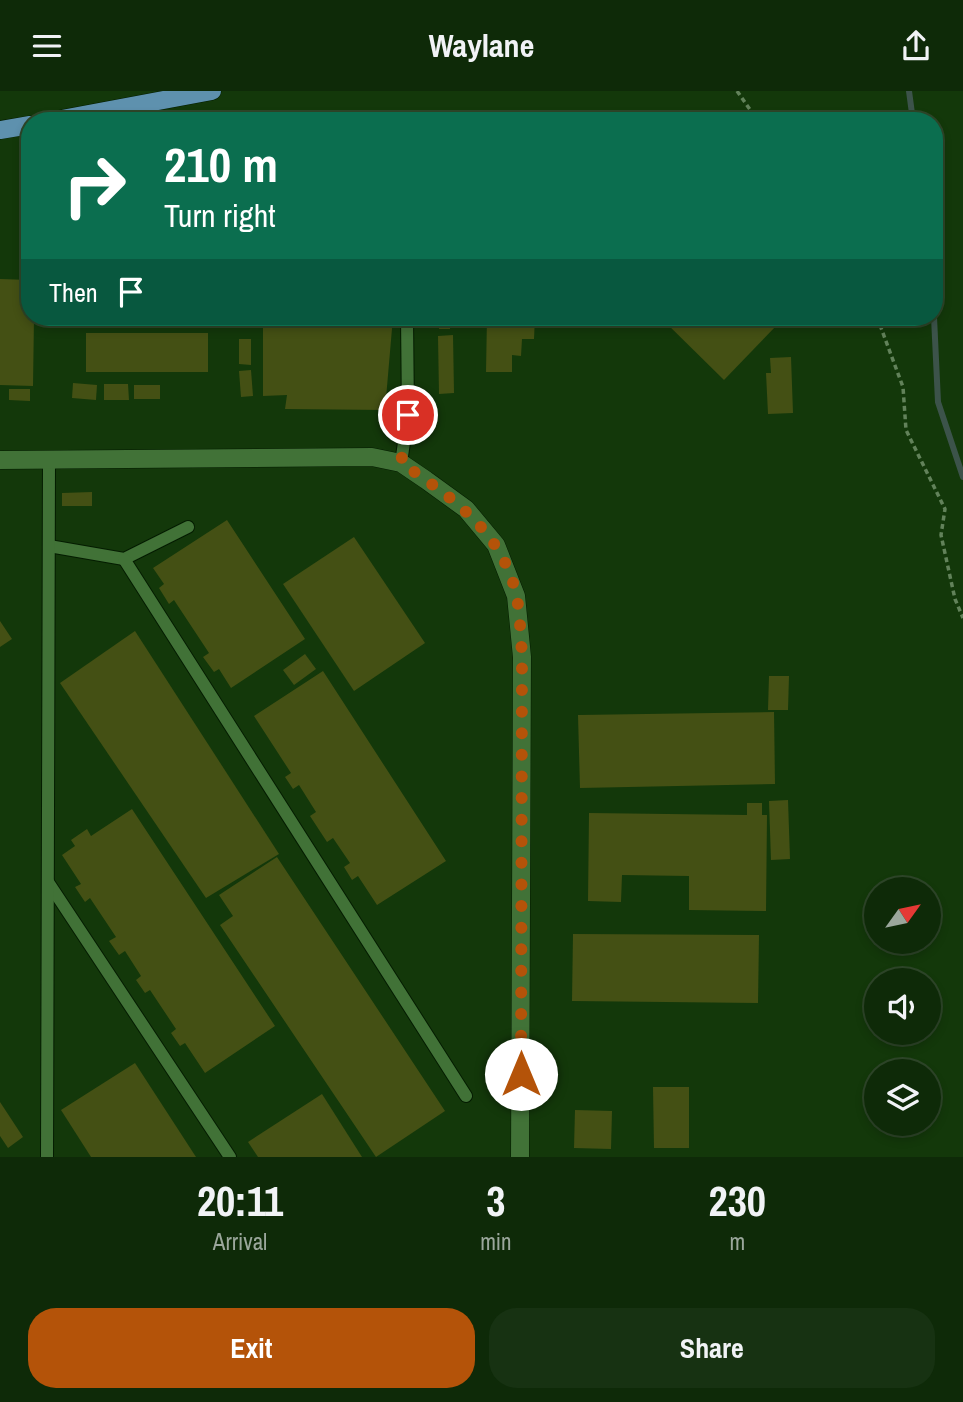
<!DOCTYPE html>
<style>
:root{--surface:#0e2a08;--page:#173212;--text:#f1f3f6;--muted:#9ba79c;--line:#2e4629;--accent:#b45309}
body{margin:0;font-family:"Archivo Narrow",sans-serif;background:var(--page);color:var(--text);height:100vh;display:flex;flex-direction:column;font-size:26px;white-space:nowrap}
*{box-sizing:border-box;margin:0}
p{font-size:23px;color:var(--muted)}
.icon{flex:none;width:38px;height:38px;fill:none;stroke:currentColor;stroke-width:2;stroke-linecap:round;stroke-linejoin:round}
.map{position:relative;height:1066px;overflow:hidden}
.details{display:flex;flex-direction:column;background:var(--surface);flex:1}
.details>*{flex:none}
.banner{position:absolute;left:21px;top:21px;width:922px;height:214px;border-radius:28px;box-shadow:0 4px 10px #0003,0 0 0 2px var(--line);background:#0b6e4f;color:#fff;overflow:hidden}
.needle{width:46px;rotate:57deg}
.buttons{position:absolute;left:864px;top:786px;display:grid;gap:14px}
.buttons a{display:grid;place-items:center;width:77px;height:77px;border-radius:50%;background:var(--surface);box-shadow:0 4px 10px #0003,0 0 0 2px var(--line);font-size:35px}
.pin{position:absolute;display:grid;place-items:center;width:60px;height:60px;color:#fff;margin:-30px;border:4px solid #fff;border-radius:50%;box-shadow:0 2px 7px #0007}
.me{position:absolute;width:77px;margin:-38px;rotate:0deg;stroke-linejoin:round;filter:drop-shadow(0 0 5px #0008)}
.turn{display:flex;align-items:center;gap:24px;height:147px;padding:0 28px;font-size:32px}
.turn .icon{width:91px;height:91px;stroke-width:2.5}
.turn b{display:block;font-size:49px;line-height:60px}
.then{display:flex;align-items:center;height:66px;padding:0 28px;background:#0003;gap:14px;font-size:26px}
.eta{display:flex;justify-content:space-evenly;align-items:center;height:119px;text-align:center}
.eta b{font-size:42px;font-weight:700;line-height:49px}
.action{display:flex;gap:14px;margin-top:auto;padding:14px 28px}
.action a{flex:1;height:80px;border-radius:28px;background:var(--accent);color:#fff;font-size:28px;font-weight:700;line-height:80px;text-align:center}
.action a+a{background:var(--page);color:var(--text)}
header{display:flex;justify-content:space-between;align-items:center;height:91px;padding:0 28px;background:var(--surface);font-size:32px;font-weight:700}
.map>svg:first-child{display:block}
.lines{fill:none;stroke-linecap:round;stroke-linejoin:round}
.stream{stroke:#3c534a;stroke-width:6}
.building{fill:#445014}
.service-casing{stroke:#041c01;stroke-width:14}
.minor-casing{stroke:#041c01;stroke-width:19}
.primary-casing{stroke:#041c01;stroke-width:19}
.path{stroke:#62825a;stroke-width:3.5;stroke-dasharray:5 3.5;stroke-linecap:butt}
.service{stroke:#417237;stroke-width:12}
.minor{stroke:#417237;stroke-width:18}
.primary{stroke:#5e91ae;stroke-width:18}
.route{stroke:#b45309;stroke-width:12;stroke-dasharray:0 21.6}
</style>
<header><svg class="icon" aria-label="menu" viewBox="0 0 24 24"><path d="M4 6h16M4 12h16M4 18h16"/></svg>Waylane<svg class="icon" aria-label="share" viewBox="0 0 24 24"><path d="M12 15V3M7 8l5-5 5 5M5 13v7h14v-7"/></svg></header>
<div class="map">
<svg width="963" height="1066" viewBox="0 0 963 1066">
<rect width="100%" height="100%" fill="#13380a"/>
<g class="lines">
<!-- stream -->
<g class="stream">
<polyline points="909,0 913,30"/>
<polyline points="934,226 938,311 963,386"/>
</g>
</g>
<!-- building -->
<g class="building">
<rect x="433" y="25" width="19" height="5"/>
<polygon points="0,188 30,189 30,226 34,226 33,295 0,294"/>
<polygon points="263,226 393,226 385,319 285,318 287,304 263,305"/>
<rect x="439" y="226" width="11" height="12"/>
<polygon points="487,226 535,226 534,248 522,248 521,265 512,264 512,281 486,281"/>
<polygon points="660,226 768,226 777,234 724,289"/>
<rect x="86" y="242" width="122" height="39"/>
<polygon points="453,244 454,302 439,303 438,245"/>
<polygon points="239,248 251,248 251,274 239,273"/>
<polygon points="791,266 793,322 768,323 766,282 771,282 770,267"/>
<polygon points="251,279 253,305 241,306 239,280"/>
<polygon points="73,292 97,294 96,309 72,307"/>
<polygon points="104,293 128,293 129,309 104,309"/>
<rect x="134" y="294" width="26" height="14"/>
<polygon points="9,298 30,298 30,310 9,309"/>
<polygon points="417,309 426,310 425,331 416,330"/>
<polygon points="92,401 92,415 62,415 62,402"/>
<polygon points="227,429 305,548 231,597 219,578 214,581 203,566 209,562 174,509 169,513 159,497 164,493 153,477"/>
<polygon points="354,446 425,552 354,600 283,493"/>
<polygon points="0,530 12,548 0,556"/>
<polygon points="135,540 279,763 206,807 60,592"/>
<polygon points="305,563 316,578 294,594 283,579"/>
<polygon points="323,580 446,770 377,814 358,785 352,789 344,776 350,772 333,747 327,751 310,725 316,721 299,694 293,698 285,686 291,682 254,625"/>
<polygon points="769,585 789,585 788,619 768,619"/>
<polygon points="774,621 775,693 580,697 578,624"/>
<polygon points="788,709 790,768 771,769 769,710"/>
<polygon points="747,712 762,712 762,724 767,724 766,820 689,819 689,785 622,784 621,811 588,810 589,722 747,724"/>
<polygon points="132,718 275,935 205,982 185,952 180,955 171,942 176,938 150,899 145,902 136,889 141,885 125,860 119,864 109,850 116,846 90,807 85,811 75,796 81,793 62,764 75,755 71,749 87,738 91,745"/>
<polygon points="277,766 445,1020 376,1066 220,834 233,825 219,804"/>
<polygon points="573,843 759,844 758,912 572,910"/>
<polygon points="135,972 196,1066 91,1066 61,1019"/>
<polygon points="653,996 689,996 689,1057 654,1057"/>
<polygon points="322,1003 362,1066 258,1066 248,1051"/>
<polygon points="0,1011 23,1046 8,1057 0,1045"/>
<polygon points="575,1019 612,1020 611,1058 574,1057"/>
</g>
<g class="lines">
<!-- service casing -->
<g class="service-casing">
<g id="service">
<polyline points="401,372 408,324 407,226"/>
<polyline points="49,455 124,468 188,436"/>
<polyline points="124,468 466,1005"/>
<polyline points="48,791 230,1066"/>
<polyline points="47,1066 49,370"/>
</g>
</g>
<!-- minor casing -->
<g class="minor-casing">
<polyline id="minor" points="0,369 372,366 401,372 426,389 466,418 496,454 516,505 522,566 520,1066"/>
</g>
<!-- primary casing -->
<g class="primary-casing">
<g id="primary">
<polyline points="51,30 212,0"/>
<polyline points="0,39 30,34"/>
</g>
</g>
<!-- path -->
<g class="path">
<polyline points="737,0 758,30"/>
<polyline points="877,226 903,296 906,339 945,418 941,444 955,508 963,527"/>
</g>
<!-- service -->
<use href="#service" class="service"/>
<!-- minor -->
<use href="#minor" class="minor"/>
<!-- primary -->
<use href="#primary" class="primary"/>
</g>
<g class="lines">
<!-- route -->
<path class="route" d="M408,324L401,372C452,406 504,442 517,507C520,526 521,547 522,566L521,983"/>
</g>
</svg>
<div class="buttons">
<a><svg class="needle" viewBox="-14 -14 28 28"><path d="M0-13l5 13h-10z" fill="#e53935"/><path d="M0 13l5-13h-10z" fill="#9ba79c"/></svg></a>
<a><svg class="icon" aria-label="sound" viewBox="0 0 24 24"><path d="M4 9h4l5-4v14l-5-4H4zM17 9q2 3 0 6"/></svg></a>
<a><svg class="icon" aria-label="layers" viewBox="0 0 24 24"><path d="M12 4l9 5-9 5-9-5zM3 14l9 5 9-5"/></svg></a>
</div>
<div class="pin" style="left:408px;top:324px;background:#d93025"><svg class="icon" aria-label="arrive" viewBox="0 0 24 24"><path d="M6 21V4h12l-3 4 3 4H6"/></svg></div>
<svg class="me" style="left:521px;top:983px" viewBox="-20 -20 40 40"><circle r="19" fill="#fff"/><path d="M0-13L10 11 0 6-10 11z" fill="#b45309"/></svg>
<div class="banner">
<div class="turn"><svg class="icon" aria-label="right" viewBox="0 0 24 24"><path d="M7 20v-9h11M14 6l5 5-5 5"/></svg><div><b>210 m</b>Turn right</div></div>
<div class="then">Then<svg class="icon" aria-label="arrive" viewBox="0 0 24 24"><path d="M6 21V4h12l-3 4 3 4H6"/></svg></div>
</div>
</div>
<section class="details">
<div class="eta">
<div><b>20:11</b><p>Arrival</p></div>
<div><b>3</b><p>min</p></div>
<div><b>230</b><p>m</p></div>
</div>
<div class="action"><a>Exit</a><a>Share</a></div>
</section>
